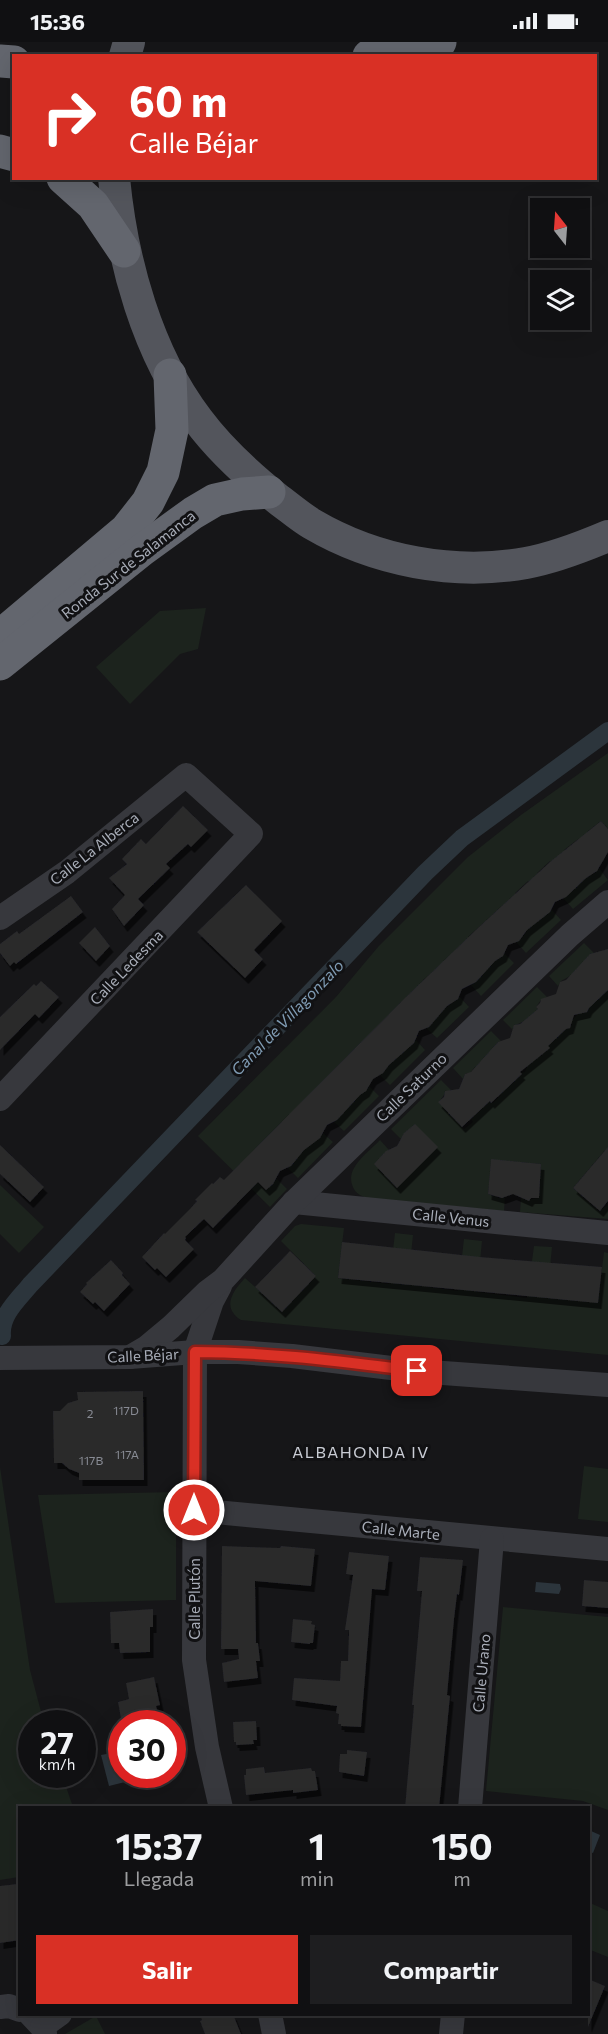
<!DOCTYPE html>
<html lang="es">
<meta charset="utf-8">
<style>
:root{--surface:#101012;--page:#1e1e20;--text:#f1f3f6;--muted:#9c9d9f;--line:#303032;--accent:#d93025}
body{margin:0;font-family:Commissioner,sans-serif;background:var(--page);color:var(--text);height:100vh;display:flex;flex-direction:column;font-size:22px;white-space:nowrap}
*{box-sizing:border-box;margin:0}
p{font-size:20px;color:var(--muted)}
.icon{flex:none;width:33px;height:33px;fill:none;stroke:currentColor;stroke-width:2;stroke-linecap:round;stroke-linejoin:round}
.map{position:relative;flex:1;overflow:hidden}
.panel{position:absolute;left:18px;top:1764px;width:572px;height:210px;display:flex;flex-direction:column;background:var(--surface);border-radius:0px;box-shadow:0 6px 24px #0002,0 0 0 2px var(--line)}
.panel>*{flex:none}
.hud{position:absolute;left:12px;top:12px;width:585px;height:126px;border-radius:0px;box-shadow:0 6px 24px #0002,0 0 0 2px var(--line);background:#d93025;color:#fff;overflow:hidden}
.needle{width:39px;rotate:343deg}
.controls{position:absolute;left:530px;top:156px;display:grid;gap:12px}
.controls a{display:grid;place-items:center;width:60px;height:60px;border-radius:0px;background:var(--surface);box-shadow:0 6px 24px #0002,0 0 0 2px var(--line);font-size:30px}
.speed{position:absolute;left:18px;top:1668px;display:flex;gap:12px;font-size:30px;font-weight:700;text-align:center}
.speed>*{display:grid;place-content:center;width:78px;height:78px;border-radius:50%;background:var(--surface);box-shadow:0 6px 24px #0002,0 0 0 2px var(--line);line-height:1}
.speed small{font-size:15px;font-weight:400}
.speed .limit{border:9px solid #d22;background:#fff;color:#111}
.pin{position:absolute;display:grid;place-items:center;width:51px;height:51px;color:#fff;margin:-26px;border-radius:12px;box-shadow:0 3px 9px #0006}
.me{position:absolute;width:66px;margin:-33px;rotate:0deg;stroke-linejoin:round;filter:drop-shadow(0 0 4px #0008)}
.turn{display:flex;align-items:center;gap:21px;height:126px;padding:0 18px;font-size:27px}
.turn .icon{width:78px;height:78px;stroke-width:2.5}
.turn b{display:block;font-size:42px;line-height:51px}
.eta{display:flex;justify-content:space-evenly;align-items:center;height:102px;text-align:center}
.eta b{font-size:36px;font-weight:700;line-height:42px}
.button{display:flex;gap:12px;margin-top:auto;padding:12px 18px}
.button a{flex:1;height:69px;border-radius:0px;background:var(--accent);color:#fff;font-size:24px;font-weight:700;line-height:69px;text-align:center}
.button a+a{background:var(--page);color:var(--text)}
.status{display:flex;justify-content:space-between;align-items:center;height:42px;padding:0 30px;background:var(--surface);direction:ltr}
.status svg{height:16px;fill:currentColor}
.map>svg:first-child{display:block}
.green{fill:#1c231d}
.water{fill:#2c353c}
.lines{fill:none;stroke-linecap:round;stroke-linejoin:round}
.canal{stroke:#2c353c;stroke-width:18}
.building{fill:#29292c;filter:url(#shadow)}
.minor{stroke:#37383d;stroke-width:24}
.major{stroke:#53555c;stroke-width:32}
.highway{stroke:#63666e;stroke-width:33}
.route-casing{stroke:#8d1f18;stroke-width:15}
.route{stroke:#d93025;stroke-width:10}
.labels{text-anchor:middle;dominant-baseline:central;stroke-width:6;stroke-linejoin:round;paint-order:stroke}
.number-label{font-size:12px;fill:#888b94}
.street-label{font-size:15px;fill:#a8adb8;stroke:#111113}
.water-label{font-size:16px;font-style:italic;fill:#7f9bb3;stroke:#111113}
.neighbourhood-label{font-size:16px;letter-spacing:1.5px;fill:#c9ccd4;stroke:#111113}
</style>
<div class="status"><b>15:36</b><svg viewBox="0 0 49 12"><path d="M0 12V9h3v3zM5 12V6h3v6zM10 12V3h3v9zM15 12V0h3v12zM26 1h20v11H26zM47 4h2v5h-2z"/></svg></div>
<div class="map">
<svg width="608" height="1992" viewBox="0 0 608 1992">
<defs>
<filter id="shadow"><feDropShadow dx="3.5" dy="6" stdDeviation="0" flood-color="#0009"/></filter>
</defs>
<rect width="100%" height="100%" fill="#161618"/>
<!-- green -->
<g class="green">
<polygon points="206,566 198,607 180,612 130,662 96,625 160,569"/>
<polygon points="608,711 608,787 601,779 587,790 588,792 580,799 578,797 564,808 586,836 595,831 599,826 608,838 573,867 563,856 570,850 550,819 537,831 539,833 530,840 528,839 515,851 539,877 551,867 561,878 526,911 516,900 521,897 527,889 503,863 468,895 492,921 503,914 504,911 514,921 481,954 471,943 478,937 436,927 423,938 447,965 458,957 459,954 469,965 437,996 426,986 431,983 433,979 412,950 399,962 415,997 425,1008 390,1043 380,1033 391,1021 365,997 362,1051 369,1044 379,1054 344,1089 334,1080 341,1072 320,1043 320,1096 323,1091 333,1100 298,1136 288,1126 295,1119 240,1123 265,1148 277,1137 287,1147 270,1165 198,1094 336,955 378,905 468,815 521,773"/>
<path d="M584,901L594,911L608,948V1110L605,1108L573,1146L599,1169L608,1163V1177L520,1170L521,1156L526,1158L539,1156L541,1122L491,1118L488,1152L499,1156L505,1155L504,1169L367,1156C361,1154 355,1151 353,1145C344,1126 369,1110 380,1098L389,1108L383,1114L397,1145L406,1091L401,1097L391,1087L441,1038L451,1048L446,1050L439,1060L464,1087L473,1080L471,1077L490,1059L493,1061L501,1053L475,1025L470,1031H466L463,1037L453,1026L491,989L501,999L498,1000L494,1005L516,1037L522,1032L521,1031L525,1030L527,1025L525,1023L538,1014H542V1009L544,1011L549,1006L524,979L516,983L513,988L503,978L537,945L547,955L541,958L536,965L560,992L566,987L570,986L572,982L570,980L581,969L583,971L587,970L589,966L570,934L561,939L558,944L549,934Z"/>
<polygon points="0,1143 44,1185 19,1211 0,1192"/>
<path d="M301,1182L344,1186L338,1236L389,1242L395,1191L413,1193L408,1242L458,1249L464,1197L482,1199L477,1250L527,1256L534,1204L552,1205L547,1256L598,1261L604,1210L608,1211V1313L241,1278C221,1265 233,1249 245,1236L282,1269L316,1234L281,1199L295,1184Z"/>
<polygon points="584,1424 608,1427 608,1480 578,1477"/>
<polygon points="0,1425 30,1628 44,1681 32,1682 32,1732 62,1733 73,1765 20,1766 19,1835 0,1838"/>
<polygon points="176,1450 176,1558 55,1561 38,1453"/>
<polygon points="503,1565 608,1575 608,1768 583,1759 486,1749"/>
<polygon points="588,1860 608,1869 608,1915 588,1907"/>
<polygon points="96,1974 105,1992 65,1992"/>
</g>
<!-- water -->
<g class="water">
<polygon points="536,1540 560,1542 561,1547 559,1552 535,1550"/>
<polygon points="117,1710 125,1740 109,1744 101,1713"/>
<polygon points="591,1789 600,1793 593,1811 588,1809 588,1795"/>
</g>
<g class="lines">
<!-- canal -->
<path class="canal" d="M2,1294C0,1273 18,1258 30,1243L425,831L462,796L608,689"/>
</g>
<!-- building -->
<g class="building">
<polygon points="183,764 208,788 191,805 188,802 166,822 170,826 138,857 144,863 124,884 112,867 125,853 109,836 127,822 122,817 141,797 146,802"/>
<polygon points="601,779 608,787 608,810 597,829 586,836 566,855 555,860 550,870 527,888 519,899 508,903 503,914 495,919 476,940 462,947 458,957 447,964 429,985 419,989 414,1001 389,1023 383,1031 373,1037 366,1049 360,1053 337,1078 327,1083 320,1096 304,1108 291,1124 280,1129 273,1142 266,1148 258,1140 213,1186 204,1177 185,1195 186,1196 185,1198 194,1207 166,1235 157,1226 155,1228 142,1215 164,1191 165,1192 190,1167 197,1159 195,1158 212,1141 213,1142 220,1135 224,1138 406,955 479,885 550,820"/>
<polygon points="246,843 282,879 254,908 263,917 245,936 197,890"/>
<polygon points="71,854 83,870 16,922 14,920 10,924 0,911 0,902 17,889 19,892"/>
<polygon points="95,885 110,904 96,919 79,901"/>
<polygon points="608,907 608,948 589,966 587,970 574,973 570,986 566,987 548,1004 550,1006 520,1030 522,1032 491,1061 490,1059 462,1085 438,1060 444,1055 445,1049 459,1047 465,1032 471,1030 498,1000 510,996 514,983 520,982 538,967 536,965 540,961 541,957 556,952 560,940 566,938 590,912"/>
<polygon points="41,939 59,955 39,976 35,972 0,1008 0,975 34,942 36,944"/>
<polygon points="415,1082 438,1105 397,1146 374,1122 386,1109 397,1104 404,1091"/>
<polygon points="0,1103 44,1145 30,1160 0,1132"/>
<polygon points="608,1105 608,1159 600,1169 573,1146"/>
<polygon points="491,1117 541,1122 539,1156 531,1156 529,1159 513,1152 502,1156 488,1152"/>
<polygon points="342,1200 480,1215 602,1225 598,1261 338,1236"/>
<polygon points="290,1209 316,1234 282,1270 255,1245"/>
<polygon points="111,1218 123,1231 122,1233 130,1242 104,1269 95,1260 93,1262 80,1250 87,1242 86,1241"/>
<polygon points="143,1349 144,1438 79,1438 79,1431 69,1427 62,1421 54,1421 53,1369 60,1369 68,1361 78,1358 77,1350"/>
<polygon points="222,1504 280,1506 281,1504 315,1507 311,1544 255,1539 256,1601 258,1601 260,1619 256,1619 258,1636 224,1640 222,1621 239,1617 238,1607 221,1607"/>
<polygon points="349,1510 389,1514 385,1548 372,1547 361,1685 341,1684 341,1682 338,1682 339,1672 336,1671 337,1664 292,1658 294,1636 340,1639 341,1619 348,1619 349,1590 349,1588 345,1588 353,1533 346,1532"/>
<polygon points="420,1515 463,1518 459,1553 457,1552 454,1577 447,1653 450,1654 439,1766 405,1766 414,1663 412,1663 422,1549 417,1549"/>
<polygon points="584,1538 608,1540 608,1566 582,1564"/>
<polygon points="153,1567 153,1585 150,1585 150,1610 120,1611 119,1601 111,1601 110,1570"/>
<polygon points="293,1577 312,1579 311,1582 315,1583 313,1601 310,1601 310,1602 291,1600"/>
<polygon points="154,1635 160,1663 156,1664 159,1675 122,1682 118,1660 129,1657 126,1641"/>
<polygon points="256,1679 257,1698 253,1698 254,1702 236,1703 236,1700 234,1700 233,1680"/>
<polygon points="347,1708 367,1710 364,1734 339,1730 340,1712 347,1712"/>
<polygon points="264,1725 265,1731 311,1726 312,1729 315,1729 318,1748 293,1751 293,1748 246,1753 244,1733 246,1733 246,1727"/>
<polygon points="17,1842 20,1859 20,1898 0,1901 0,1844"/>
<polygon points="588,1937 605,1944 588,1985"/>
<polygon points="200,1972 233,1972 241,1992 205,1992 200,1979 202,1978"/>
</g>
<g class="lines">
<!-- minor -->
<g class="minor">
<polyline points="0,876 67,830 186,733 251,792 0,1057"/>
<polyline points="294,1160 608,1191"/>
<polyline points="220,1244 212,1259 195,1310 194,1618 207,1705 221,1766"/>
<polyline points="130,1315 147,1305 171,1285 207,1250 223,1238 294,1160 570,893 608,860"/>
<polyline points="0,1316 130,1315 195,1310 238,1310 292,1314 416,1329 608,1343"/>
<polyline points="194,1468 608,1507"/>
<polyline points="470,1766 492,1497"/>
<polyline points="0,1965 9,1964 20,1968"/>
<polyline points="30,1972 42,1985 45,1992"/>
<polyline points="270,1972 274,1992"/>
<polyline points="42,1985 60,1972"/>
<polyline points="451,1992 453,1972"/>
</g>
<!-- major -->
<g class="major">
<polyline points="125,14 129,0"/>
<path d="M114,136C122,219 147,311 198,378C221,409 249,434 279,458C290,466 300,475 312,482C375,519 454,534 526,521C554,516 582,505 608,494"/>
</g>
<!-- highway -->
<g class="highway">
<polyline points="369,14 440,0"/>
<polyline points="0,19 14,20"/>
<polyline points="0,109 14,113"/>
<polyline points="63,136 93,163 124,209"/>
<polyline points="0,594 126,488 148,460 163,430 172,388 170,333"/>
<polyline points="0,622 142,508 193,471 215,458 242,452 269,450"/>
</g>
</g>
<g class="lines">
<!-- route casing -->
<g class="route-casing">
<path id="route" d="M194,1468L195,1310C270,1310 343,1320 417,1329"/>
</g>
<!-- route -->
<use href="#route" class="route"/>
</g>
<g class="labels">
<!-- number labels -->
<g class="number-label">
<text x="126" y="1368">117D</text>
<text x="90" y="1371">2</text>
<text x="127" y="1412">117A</text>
<text x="91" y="1418">117B</text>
</g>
<!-- street labels -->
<g class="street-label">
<text transform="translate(128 522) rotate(-38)">Ronda Sur de Salamanca</text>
<text transform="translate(94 806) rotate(-38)">Calle La Alberca</text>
<text transform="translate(126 925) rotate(-46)">Calle Ledesma</text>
<text transform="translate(411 1045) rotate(-44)">Calle Saturno</text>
<text transform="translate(451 1175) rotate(6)">Calle Venus</text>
<text transform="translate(143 1313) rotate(-3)">Calle Béjar</text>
<text transform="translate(401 1488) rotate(6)">Calle Marte</text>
<text transform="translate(194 1557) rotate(-90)">Calle Plutón</text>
<text transform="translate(481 1631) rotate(-85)">Calle Urano</text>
</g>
<!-- water labels -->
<g class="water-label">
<text transform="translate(287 975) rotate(-46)">Canal de Villagonzalo</text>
</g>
<!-- neighbourhood labels -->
<g class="neighbourhood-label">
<text x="361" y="1409">ALBAHONDA IV</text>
</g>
</g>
</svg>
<div class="controls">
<a><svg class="needle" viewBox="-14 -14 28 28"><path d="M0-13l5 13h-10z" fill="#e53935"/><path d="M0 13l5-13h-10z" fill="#9c9d9f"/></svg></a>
<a><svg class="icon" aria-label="layers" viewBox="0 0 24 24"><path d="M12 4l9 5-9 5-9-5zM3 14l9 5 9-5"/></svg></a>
</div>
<div class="speed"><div>27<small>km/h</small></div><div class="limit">30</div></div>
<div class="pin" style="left:417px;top:1329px;background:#d93025"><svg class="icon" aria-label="arrive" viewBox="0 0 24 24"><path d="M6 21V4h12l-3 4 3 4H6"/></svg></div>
<svg class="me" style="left:194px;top:1468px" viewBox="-20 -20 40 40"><circle r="17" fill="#d93025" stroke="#fff" stroke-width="3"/><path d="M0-11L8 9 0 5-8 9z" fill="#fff"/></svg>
<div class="hud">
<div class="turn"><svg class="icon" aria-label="right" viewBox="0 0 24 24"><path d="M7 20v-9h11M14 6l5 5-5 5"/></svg><div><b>60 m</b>Calle Béjar</div></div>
</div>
<section class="panel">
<div class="eta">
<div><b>15:37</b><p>Llegada</p></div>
<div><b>1</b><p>min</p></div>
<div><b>150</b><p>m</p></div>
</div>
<div class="button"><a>Salir</a><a>Compartir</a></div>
</section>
</div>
